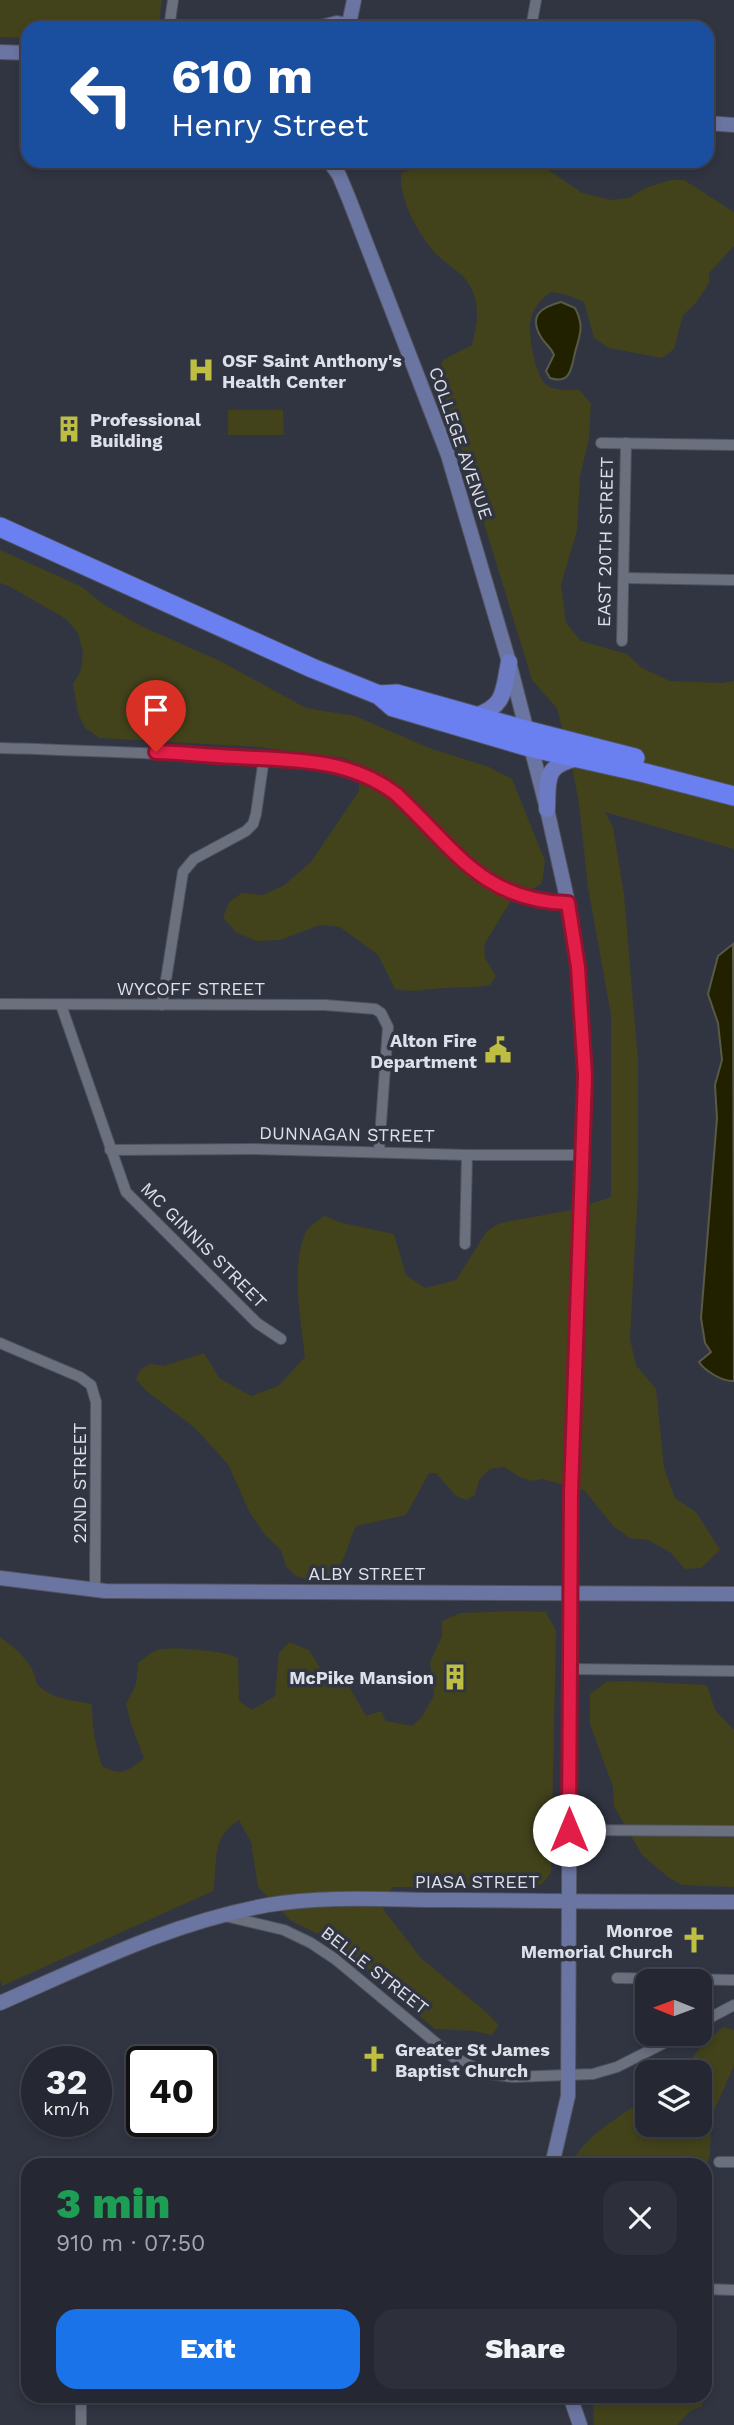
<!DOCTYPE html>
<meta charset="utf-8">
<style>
:root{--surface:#252832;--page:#2d303a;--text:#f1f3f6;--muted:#a3a6ac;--line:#42444d;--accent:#1a73e8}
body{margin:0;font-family:"Work Sans",sans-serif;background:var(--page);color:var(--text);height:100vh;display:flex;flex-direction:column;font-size:26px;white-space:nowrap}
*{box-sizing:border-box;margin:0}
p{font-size:23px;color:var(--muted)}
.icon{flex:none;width:38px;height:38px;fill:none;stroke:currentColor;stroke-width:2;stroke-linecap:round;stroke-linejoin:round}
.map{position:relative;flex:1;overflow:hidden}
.details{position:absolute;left:21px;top:2158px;width:691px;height:245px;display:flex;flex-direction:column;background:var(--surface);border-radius:21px;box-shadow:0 4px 10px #0003,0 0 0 2px var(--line)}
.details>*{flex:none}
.guide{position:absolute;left:21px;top:21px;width:693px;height:147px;border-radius:21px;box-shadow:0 4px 10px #0003,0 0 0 2px var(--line);background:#1a4fa0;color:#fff;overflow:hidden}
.needle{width:46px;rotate:271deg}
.tools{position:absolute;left:635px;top:1969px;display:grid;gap:14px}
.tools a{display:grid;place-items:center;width:77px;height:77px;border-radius:14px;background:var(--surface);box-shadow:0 4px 10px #0003,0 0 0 2px var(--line);font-size:35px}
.speed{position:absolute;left:21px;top:2046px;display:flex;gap:14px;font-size:35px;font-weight:700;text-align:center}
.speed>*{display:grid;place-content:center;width:91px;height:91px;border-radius:50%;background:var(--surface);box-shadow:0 4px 10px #0003,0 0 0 2px var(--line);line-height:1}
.speed small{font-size:18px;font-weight:400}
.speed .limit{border:4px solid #111;border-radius:10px;background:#fff;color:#111}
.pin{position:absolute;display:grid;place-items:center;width:60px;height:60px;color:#fff;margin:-72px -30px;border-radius:50% 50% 50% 0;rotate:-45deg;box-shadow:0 0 7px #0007}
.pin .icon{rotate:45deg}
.me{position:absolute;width:77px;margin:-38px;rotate:0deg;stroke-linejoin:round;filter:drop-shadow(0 0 5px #0008)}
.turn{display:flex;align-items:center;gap:24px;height:147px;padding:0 35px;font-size:32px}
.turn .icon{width:91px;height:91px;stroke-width:2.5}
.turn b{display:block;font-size:49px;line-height:60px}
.round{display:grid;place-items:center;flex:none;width:74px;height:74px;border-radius:21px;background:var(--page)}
.headline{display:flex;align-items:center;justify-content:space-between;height:119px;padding:0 35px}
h1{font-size:42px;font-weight:800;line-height:52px;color:#1e9e55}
.action{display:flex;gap:14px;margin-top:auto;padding:14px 35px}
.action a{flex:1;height:80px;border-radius:21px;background:var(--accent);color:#fff;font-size:28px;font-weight:800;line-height:80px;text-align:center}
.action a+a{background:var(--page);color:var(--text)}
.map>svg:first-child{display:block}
.green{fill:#42431b}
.water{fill:#212100;stroke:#595a46;stroke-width:2}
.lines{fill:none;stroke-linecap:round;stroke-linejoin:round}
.street-casing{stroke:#50535f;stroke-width:12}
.secondary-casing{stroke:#50535f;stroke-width:16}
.primary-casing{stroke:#50535f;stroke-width:18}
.highway-casing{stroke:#50535f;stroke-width:21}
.street{stroke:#6b707f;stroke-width:10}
.secondary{stroke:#6b75a1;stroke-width:14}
.primary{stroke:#6b7ac3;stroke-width:16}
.highway{stroke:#6b80f0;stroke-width:19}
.route-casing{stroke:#92132f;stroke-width:18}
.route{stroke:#e11d48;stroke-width:12}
.labels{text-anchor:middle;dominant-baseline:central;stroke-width:7;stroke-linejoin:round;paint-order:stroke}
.poi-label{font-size:18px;font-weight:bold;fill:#dde0e9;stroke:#313542;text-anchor:start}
.street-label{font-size:18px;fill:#dde0e9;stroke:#313542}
</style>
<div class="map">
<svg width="734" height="2425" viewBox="0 0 734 2425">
<rect width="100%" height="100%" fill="#313542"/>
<!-- green -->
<g class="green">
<polygon points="0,0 162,0 158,28 28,28 28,38 0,37"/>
<path d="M429,161H531L540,164L582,193L611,200L629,198L645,188L671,180H684L734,212V246L709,273V283L695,304L683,315L674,349L662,358L609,348L594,338L584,302L567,295L551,292C540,300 532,309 530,323C529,337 535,378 548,386C556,391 571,390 580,390L591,404L589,439L580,476L577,530L561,585L566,623L581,641L627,654L642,668L670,681L721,683L734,681V849L605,812L613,827L624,895L638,1061V1188L630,1339L636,1365L656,1389L664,1468L675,1498L696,1512L720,1550L701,1568L685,1569L670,1552L648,1540L630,1538L613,1526L585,1491L543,1479L532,1481L520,1477L504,1467L490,1469L479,1480L475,1495L466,1500L456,1496L436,1473H429L406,1515L356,1526C347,1545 343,1573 323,1584L296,1576L286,1566L281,1550L265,1535L249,1511L228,1464L195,1428L144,1389L136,1379L140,1370L150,1364L164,1366L204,1353L219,1378L251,1396L278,1386L305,1357C301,1324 290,1261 307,1230C310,1225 319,1220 324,1216L342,1223L394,1234L406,1275L425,1288L456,1280L487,1231L500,1223L572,1210L611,1197V1015L588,887L579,804L572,766L557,708L532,680L444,392L440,368L443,360L472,345C477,324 481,307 470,286C463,273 449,266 438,256C421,239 396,196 402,172L421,168Z"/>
<polygon points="228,410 283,410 284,435 228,435"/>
<path d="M0,550L82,587L103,604L141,626L220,661L306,708L355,716L429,748L489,767L512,779L545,861L542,883L533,889L519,887L484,945L485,958L496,976L490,985C474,988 461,987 445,988C426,989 414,993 395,989L378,955L340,927L320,925L280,940L256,941L236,932L223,918L229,902L242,893L263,895L283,886L311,862L359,791L358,764L343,758L259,747L100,738L85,728L78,713L73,684L81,670L83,653L78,633L66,619L9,586L0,583Z"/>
<path d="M517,1611L546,1612L556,1631L551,1873L542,1884L527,1888L392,1887L383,1909L421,1958L486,2012L499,2025L492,2035L474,2031L435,2029L328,1939L290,1920L258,1887L251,1842L239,1820C209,1839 219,1860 213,1891L2,1986L0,1979V1637C13,1646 27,1658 34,1673C36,1679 35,1683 40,1687C53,1699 76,1701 92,1704C92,1727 95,1744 102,1766C122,1777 128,1771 144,1758L131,1724L126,1704L136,1685L138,1663C144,1659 151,1652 158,1650C172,1646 225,1651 238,1658L239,1701L252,1710L275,1696L279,1653L289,1642L309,1650L324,1674L347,1683L366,1716L381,1711L386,1721L412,1726L422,1717L434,1695L430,1662L442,1636V1621L460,1613Z"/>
<polygon points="625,1681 707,1685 715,1710 734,1730 734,1887 682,1885 668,1877 642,1855 614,1806 613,1787 590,1724 590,1694 606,1682"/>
<path d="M723,2027L734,2030V2066L711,2117L710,2155L705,2170V2165H572C580,2138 625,2113 647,2098L648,2124H700V2072H681L701,2047Z"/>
<polygon points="598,2396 703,2396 704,2399 702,2406 690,2411 677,2425 594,2425 593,2402"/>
</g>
<!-- water -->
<g class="water">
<path d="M561,302L575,308C586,329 578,337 574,357C571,372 568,384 550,378L546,371L554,355C551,347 545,344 541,337C528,315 542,307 561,302Z"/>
<path d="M733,944L734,1381C723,1382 705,1371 699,1362L711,1352L705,1343L701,1318L717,1118L715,1085L722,1060L718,1023L708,994L718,956Z"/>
</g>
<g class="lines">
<!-- street casing -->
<g class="street-casing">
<g id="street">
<polyline points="169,28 173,0"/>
<polyline points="531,28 536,0"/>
<polyline points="601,443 734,445"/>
<polyline points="625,578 734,580"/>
<polyline points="622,641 626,443"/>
<path d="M0,748C80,750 159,754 238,757C282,759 328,758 369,776C385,783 398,796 411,808C465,858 486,901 568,903"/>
<polyline points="0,1004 325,1005 375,1009 381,1013 388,1027 379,1151"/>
<polyline points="61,1005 126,1192 257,1323 281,1339"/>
<polyline points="162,1005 183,872 194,859 246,831 253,824 256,814 264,758"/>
<polyline points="110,1150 254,1149 467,1155 583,1155"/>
<polyline points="465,1244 467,1155"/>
<polyline points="0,1343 80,1377 91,1385 96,1402 95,1590"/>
<polyline points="570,1669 734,1671"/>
<polyline points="569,1830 734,1831"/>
<polyline points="225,1916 284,1930 311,1943 335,1959 453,2057 488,2074 513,2077 593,2074 617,2067 682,2034"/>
<polyline points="617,1978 734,1980"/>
<polyline points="700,2023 734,2005"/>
<polyline points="719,2162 734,2162"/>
<polyline points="705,2289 734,2290"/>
<polyline points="81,2425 81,2396"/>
</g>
</g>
<!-- secondary casing -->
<g class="secondary-casing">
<g id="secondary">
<polyline points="349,24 354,0"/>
<polyline points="317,28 337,23 363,28"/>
<polyline points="0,52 28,53"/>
<polyline points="707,123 734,125"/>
<polyline points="329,161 339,175 349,199 448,455 468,523 509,662 547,809 568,903 578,967 585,1076 571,1493 568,2096 552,2165"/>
<polyline points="0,1578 105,1591 734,1594"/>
<path d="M0,2003C87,1965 173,1922 268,1905C328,1895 392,1900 453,1900C547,1901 640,1902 734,1902"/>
<polyline points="570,2396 580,2425"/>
</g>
</g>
<!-- primary casing -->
<g class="primary-casing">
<g id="primary">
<path d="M475,716C506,706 503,691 509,662"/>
<path d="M547,809C548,778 544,765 579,758"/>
</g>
</g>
<!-- highway casing -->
<g class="highway-casing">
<g id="highway">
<polyline points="0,527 312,668 379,695 393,707 529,747 645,773 734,796"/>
<polyline points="379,695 397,694 525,730 635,758"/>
</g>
</g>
<!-- street -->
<use href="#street" class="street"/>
<!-- secondary -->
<use href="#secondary" class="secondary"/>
<!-- primary -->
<use href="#primary" class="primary"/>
<!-- highway -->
<use href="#highway" class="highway"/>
</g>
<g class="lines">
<!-- route casing -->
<g class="route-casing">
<path id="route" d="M156,752C183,753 210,756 237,757C293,760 349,758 396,794C453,847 482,901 568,903L578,967L585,1076L571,1493L569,1830"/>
</g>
<!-- route -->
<use href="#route" class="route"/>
</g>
<!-- icons -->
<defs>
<g id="hospital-bare" transform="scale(2.1)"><path d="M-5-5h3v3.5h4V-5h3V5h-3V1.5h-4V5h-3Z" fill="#bebf42" stroke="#313542" stroke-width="2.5" paint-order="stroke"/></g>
<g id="building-bare" transform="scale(2.1)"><path d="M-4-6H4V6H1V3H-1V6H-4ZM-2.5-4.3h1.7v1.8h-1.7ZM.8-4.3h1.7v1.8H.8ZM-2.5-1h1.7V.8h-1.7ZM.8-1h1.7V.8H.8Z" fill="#bebf42" stroke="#313542" stroke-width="2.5" paint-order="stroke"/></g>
<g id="civic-bare" transform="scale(2.1)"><path d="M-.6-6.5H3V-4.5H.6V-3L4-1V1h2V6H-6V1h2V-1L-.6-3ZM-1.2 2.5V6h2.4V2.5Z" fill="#bebf42" stroke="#313542" stroke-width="2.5" paint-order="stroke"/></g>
<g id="church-bare" transform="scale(2.1)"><path d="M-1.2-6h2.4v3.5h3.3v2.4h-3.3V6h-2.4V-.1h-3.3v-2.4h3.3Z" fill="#bebf42" stroke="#313542" stroke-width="2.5" paint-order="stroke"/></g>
</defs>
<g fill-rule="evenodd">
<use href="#hospital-bare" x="201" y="370"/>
<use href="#building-bare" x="69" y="429"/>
<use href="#civic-bare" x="498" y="1050"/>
<use href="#building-bare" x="455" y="1677"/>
<use href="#church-bare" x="694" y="1940"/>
<use href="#church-bare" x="374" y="2059"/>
</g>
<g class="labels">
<!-- poi labels -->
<g class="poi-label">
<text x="222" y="360">OSF Saint Anthony's<tspan x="222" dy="21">Health Center</tspan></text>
<text x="90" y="419">Professional<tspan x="90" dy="21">Building</tspan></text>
<text x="477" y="1040" text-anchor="end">Alton Fire<tspan x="477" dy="21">Department</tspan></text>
<text x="434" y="1677" text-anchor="end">McPike Mansion</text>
<text x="673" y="1930" text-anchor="end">Monroe<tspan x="673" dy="21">Memorial Church</tspan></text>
<text x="395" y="2049">Greater St James<tspan x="395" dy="21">Baptist Church</tspan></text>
</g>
<!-- street labels -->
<g class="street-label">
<text transform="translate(461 443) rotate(71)">COLLEGE AVENUE</text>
<text transform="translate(605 542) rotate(-89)">EAST 20TH STREET</text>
<text x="191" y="988">WYCOFF STREET</text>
<text transform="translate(347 1134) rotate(1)">DUNNAGAN STREET</text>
<text transform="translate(204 1245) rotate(45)">MC GINNIS STREET</text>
<text transform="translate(79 1483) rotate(-90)">22ND STREET</text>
<text x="367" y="1573">ALBY STREET</text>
<text x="477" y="1881">PIASA STREET</text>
<text transform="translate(375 1970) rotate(38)">BELLE STREET</text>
</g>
</g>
</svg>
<div class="tools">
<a><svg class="needle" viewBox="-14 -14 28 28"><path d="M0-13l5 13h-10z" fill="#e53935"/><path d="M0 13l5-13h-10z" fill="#a3a6ac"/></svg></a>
<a><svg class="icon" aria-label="layers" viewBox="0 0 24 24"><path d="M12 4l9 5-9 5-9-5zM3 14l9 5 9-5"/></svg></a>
</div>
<div class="speed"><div>32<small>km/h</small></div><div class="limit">40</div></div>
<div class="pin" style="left:156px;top:752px;background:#d93025"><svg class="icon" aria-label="arrive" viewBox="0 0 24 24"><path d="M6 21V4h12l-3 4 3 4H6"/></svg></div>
<svg class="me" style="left:569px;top:1830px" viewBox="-20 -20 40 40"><circle r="19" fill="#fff"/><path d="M0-13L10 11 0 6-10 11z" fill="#e11d48"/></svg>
<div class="guide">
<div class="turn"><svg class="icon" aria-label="left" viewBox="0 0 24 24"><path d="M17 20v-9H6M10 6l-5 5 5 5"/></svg><div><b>610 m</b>Henry Street</div></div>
</div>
<section class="details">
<div class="headline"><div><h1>3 min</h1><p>910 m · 07:50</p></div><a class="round"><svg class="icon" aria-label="close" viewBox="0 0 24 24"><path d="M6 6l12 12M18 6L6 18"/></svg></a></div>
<div class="action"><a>Exit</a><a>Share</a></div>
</section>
</div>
